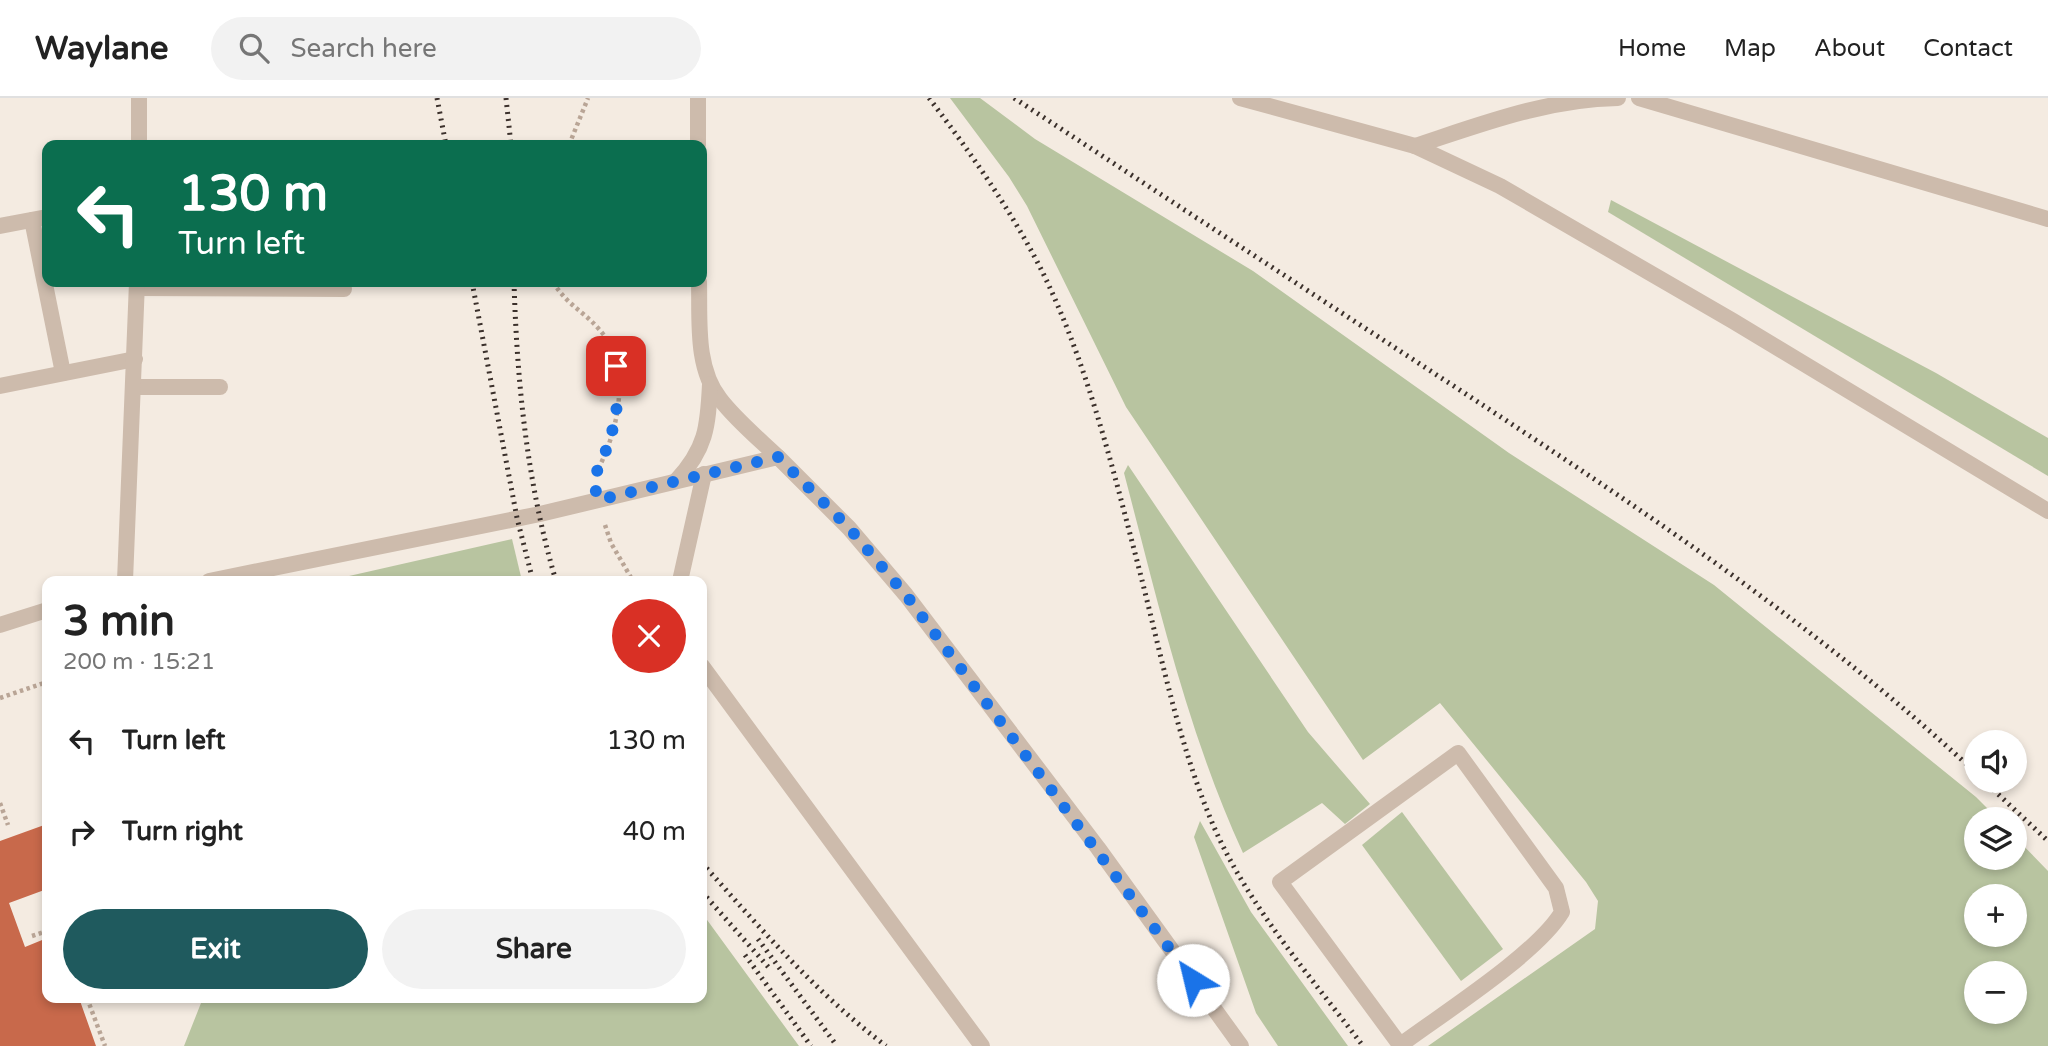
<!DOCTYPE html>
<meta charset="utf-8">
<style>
:root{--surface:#fff;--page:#f2f2f2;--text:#222;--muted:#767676;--line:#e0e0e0;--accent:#1f5a5e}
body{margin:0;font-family:"Varela Round",sans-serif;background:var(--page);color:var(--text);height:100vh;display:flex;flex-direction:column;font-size:26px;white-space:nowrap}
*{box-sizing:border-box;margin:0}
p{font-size:23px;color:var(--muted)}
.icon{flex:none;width:38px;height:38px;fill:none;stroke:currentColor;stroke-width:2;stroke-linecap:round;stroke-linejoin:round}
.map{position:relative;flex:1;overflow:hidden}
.details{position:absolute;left:42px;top:478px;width:665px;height:427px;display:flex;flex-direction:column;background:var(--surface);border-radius:14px;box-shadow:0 4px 10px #0003}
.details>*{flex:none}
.top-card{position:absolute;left:42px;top:42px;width:665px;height:147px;border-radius:14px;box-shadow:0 4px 10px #0003;background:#0b6e4f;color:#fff;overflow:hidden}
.buttons{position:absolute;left:1964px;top:632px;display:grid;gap:14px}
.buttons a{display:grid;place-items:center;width:63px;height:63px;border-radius:50%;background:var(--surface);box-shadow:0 4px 10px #0003;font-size:35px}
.pin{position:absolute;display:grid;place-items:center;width:60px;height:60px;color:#fff;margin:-30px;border-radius:14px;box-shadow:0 4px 10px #0006}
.me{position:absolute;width:77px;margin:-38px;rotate:324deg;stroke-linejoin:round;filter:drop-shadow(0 0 5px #0008)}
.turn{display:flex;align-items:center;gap:24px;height:147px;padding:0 21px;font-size:32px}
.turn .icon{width:91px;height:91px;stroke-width:2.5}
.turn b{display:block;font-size:49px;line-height:60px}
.round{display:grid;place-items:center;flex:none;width:74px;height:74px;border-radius:37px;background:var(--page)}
.overview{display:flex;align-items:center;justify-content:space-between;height:119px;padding:0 21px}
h1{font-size:42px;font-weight:700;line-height:52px}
.primary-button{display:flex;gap:14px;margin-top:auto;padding:14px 21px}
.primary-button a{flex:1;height:80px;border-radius:42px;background:var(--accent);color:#fff;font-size:28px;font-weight:700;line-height:80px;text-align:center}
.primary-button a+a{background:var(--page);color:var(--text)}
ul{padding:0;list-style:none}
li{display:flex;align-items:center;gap:21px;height:91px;padding:0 21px}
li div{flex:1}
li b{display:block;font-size:26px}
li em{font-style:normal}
header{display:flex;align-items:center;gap:42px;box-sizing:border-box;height:98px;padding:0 35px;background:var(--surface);border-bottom:2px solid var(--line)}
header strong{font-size:33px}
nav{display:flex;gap:38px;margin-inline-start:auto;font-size:24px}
.search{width:490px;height:63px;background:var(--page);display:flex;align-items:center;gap:18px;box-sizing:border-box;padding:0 24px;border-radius:38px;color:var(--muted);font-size:26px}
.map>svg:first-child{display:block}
.green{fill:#b8c4a0;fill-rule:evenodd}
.building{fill:#c8694b}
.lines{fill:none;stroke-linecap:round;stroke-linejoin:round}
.path{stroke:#b9a596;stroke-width:4.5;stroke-dasharray:3.5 3.5;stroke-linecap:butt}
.service{stroke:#cdbbac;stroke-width:16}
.rail{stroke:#3b302b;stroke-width:5;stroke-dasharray:2 5;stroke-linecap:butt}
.route{stroke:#1a73e8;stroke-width:12;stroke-dasharray:0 21.6}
</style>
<header>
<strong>Waylane</strong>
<div class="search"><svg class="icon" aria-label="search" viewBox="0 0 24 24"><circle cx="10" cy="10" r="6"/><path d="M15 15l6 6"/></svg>Search here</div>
<nav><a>Home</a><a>Map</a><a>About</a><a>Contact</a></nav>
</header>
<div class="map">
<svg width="2048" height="948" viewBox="0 0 2048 948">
<rect width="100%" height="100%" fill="#f4ebe1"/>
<!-- green -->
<g class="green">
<path d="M950,0H980L1035,41L1253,173L1509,355L1714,487L1976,699L1998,721H1976V760H2014V738L2048,773V948H1428L1595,831L1598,803L1586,784L1440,605L1363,662L1126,309L1027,108L1009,79ZM2014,798V836H1976V798ZM2014,875V914H1976V875Z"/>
<polygon points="1611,102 1936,275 2048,340 2048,378 1608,114"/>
<path d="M1128,367L1308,634L1370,706L1345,726L1322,705L1243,755C1187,633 1158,504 1124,375Z"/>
<polygon points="512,441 522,483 327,483"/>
<polygon points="1402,714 1503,851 1461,883 1362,747"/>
<polygon points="1200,723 1251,814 1348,948 1278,948 1256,915 1194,739"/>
<polygon points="702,815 799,948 184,948 203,900 702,900"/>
</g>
<!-- building -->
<polygon class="building" points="47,726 47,791 9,805 25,849 47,840 47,900 79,900 96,948 0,948 0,743"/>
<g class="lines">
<!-- path -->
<g class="path">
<polyline points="569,47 588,0"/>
<path d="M553,184C568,208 581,211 598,230C634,268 618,335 596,375"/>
<polyline points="605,427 611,445 633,483"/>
<polyline points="0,600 47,584"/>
<polyline points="0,705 8,727"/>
<polyline points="32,838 47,833"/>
<polyline points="87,900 105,948"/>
</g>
<!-- service -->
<g class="service">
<polyline points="698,0 698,47"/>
<polyline points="1240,0 1415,48 1500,88 1733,223 2048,413"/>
<polyline points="1639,0 2048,121"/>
<polyline points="139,47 139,0"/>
<path d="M1415,48C1482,26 1547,1 1618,0"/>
<polyline points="32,122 63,275"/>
<polyline points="0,128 47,119"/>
<path d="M699,184C700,222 695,269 720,301C736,322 759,341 778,359"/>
<polyline points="137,190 344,191"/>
<polyline points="0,288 135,261"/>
<polyline points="134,289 220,289"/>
<path d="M676,383C706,351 708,329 710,286"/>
<polyline points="125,483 137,184"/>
<polyline points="209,483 540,416 778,359 849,430 906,497 1098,750 1241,948"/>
<polyline points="680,483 704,376"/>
<polyline points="0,527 47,512"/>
<polyline points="702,568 982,948"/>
<path d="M1399,948C1442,916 1537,856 1562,814L1556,790L1458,655L1280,784L1400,947"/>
</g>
<!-- rail -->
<g class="rail">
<polyline points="437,0 446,47"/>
<polyline points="506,0 511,47"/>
<path d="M929,0C970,54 1011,112 1042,173C1086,263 1111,363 1136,459C1160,550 1177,643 1214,729C1249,809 1311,879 1363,948"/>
<path d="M1014,0C1165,99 1317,199 1469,298C1644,413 1823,532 1976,675"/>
<polyline points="472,184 517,420 533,483"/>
<path d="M514,184C517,285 527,385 556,483"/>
<polyline points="1983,682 2048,743"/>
<path d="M702,765C760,830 816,895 886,948"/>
<polyline points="702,794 770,871"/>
<polyline points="758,841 837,948"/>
<polyline points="745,857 811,948"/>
</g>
</g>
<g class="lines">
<!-- route -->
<path class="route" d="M616,268C622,308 612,345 593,381L598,402L778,359L849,430L906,497L1193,882"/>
</g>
</svg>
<div class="buttons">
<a><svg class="icon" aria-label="sound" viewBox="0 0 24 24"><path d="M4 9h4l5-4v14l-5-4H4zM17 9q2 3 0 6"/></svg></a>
<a><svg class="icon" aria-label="layers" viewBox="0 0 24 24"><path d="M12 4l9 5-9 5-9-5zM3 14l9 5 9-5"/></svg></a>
<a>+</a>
<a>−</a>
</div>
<div class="pin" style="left:616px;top:268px;background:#d93025"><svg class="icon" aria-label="arrive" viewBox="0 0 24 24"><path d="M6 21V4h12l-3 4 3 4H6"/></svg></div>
<svg class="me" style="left:1193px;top:882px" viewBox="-20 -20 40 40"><circle r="19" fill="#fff"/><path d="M0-13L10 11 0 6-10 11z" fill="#1a73e8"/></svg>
<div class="top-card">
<div class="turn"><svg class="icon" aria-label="left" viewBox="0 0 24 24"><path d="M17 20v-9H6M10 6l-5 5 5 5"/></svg><div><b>130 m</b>Turn left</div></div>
</div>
<section class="details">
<div class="overview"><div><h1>3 min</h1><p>200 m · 15:21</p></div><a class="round" style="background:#d93025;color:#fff"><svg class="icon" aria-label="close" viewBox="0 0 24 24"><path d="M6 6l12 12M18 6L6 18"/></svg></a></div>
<ul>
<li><svg class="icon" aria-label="left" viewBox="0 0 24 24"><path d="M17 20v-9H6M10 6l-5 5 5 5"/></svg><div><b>Turn left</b></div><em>130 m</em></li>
<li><svg class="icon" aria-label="right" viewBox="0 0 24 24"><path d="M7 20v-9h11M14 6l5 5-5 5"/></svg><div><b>Turn right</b></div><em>40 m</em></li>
</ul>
<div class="primary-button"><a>Exit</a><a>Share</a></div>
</section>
</div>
